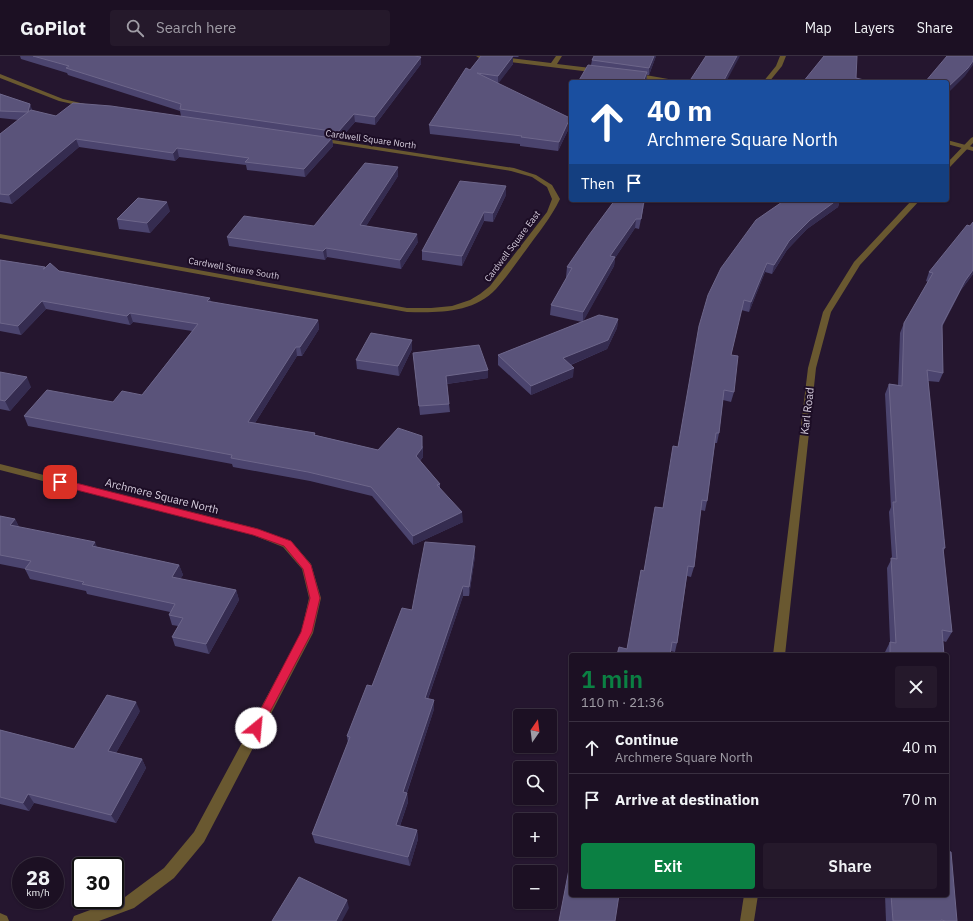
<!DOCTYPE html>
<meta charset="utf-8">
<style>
:root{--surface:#1c1023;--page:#25192b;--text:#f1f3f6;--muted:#a09da6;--line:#3a3041;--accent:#0b8043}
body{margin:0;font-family:"IBM Plex Sans",sans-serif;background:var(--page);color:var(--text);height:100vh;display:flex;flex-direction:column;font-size:15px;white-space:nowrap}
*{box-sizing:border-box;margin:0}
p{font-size:13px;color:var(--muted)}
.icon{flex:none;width:22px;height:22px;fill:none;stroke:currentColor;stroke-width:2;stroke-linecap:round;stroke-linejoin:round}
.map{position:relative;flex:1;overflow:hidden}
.panel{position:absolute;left:569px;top:597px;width:380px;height:244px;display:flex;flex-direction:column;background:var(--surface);border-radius:4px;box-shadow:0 1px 3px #0004,0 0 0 1px var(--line)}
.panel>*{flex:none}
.hud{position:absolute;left:569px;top:24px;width:380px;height:122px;border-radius:4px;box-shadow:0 1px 3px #0004,0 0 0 1px var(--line);background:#1a4fa0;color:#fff;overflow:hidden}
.needle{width:26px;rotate:14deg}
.controls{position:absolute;left:513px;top:653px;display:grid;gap:8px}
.controls a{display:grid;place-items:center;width:44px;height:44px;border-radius:4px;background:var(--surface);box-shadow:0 1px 3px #0004,0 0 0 1px var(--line);font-size:20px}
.speed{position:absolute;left:12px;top:801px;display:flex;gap:8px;font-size:20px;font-weight:700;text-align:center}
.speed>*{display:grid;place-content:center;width:52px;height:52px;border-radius:50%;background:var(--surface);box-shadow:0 1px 3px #0004,0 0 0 1px var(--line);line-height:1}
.speed small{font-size:10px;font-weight:400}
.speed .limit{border:2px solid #111;border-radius:6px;background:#fff;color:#111}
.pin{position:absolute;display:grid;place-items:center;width:34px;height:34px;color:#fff;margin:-17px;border-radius:8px;box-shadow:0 2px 6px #0006}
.me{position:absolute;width:44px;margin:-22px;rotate:28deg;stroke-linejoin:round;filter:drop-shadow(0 0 3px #0008)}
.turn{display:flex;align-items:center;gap:14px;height:84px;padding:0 12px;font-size:18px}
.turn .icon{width:52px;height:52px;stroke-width:2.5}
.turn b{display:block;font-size:28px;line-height:34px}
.then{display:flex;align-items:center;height:38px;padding:0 12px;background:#0003;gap:8px;font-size:15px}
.round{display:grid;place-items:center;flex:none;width:42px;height:42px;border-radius:4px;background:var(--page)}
.overview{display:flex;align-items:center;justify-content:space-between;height:68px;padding:0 12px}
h1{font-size:24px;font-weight:600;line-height:30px;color:var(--accent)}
.button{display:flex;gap:8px;margin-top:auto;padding:8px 12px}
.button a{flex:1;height:46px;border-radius:4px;background:var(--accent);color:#fff;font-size:16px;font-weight:600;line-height:46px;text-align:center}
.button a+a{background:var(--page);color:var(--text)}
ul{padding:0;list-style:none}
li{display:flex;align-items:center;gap:12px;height:52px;padding:0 12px;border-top:1px solid var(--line)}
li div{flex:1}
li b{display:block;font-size:15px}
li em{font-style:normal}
header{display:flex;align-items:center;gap:24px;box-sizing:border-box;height:56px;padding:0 20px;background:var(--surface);border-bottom:1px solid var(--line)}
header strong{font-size:19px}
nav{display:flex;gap:22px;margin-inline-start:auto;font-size:14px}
.search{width:280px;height:36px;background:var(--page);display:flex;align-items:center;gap:10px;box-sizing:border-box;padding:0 14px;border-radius:4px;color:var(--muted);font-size:15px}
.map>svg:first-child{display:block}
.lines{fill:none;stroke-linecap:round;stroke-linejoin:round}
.minor{fill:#695830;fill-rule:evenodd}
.tertiary{fill:#695830;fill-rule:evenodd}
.wall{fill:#4b446e}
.shaded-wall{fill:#352c50}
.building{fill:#5a537a;stroke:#6d668a}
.route{fill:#e11d48;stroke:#92132f}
.labels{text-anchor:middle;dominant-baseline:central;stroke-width:4;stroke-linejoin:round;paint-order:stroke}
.far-street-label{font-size:9px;fill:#d7cede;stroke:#1c0d25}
.street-label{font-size:11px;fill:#d7cede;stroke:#1c0d25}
</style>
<header>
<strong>GoPilot</strong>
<div class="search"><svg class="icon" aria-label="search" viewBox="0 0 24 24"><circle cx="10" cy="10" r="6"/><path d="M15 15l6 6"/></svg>Search here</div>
<nav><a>Map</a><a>Layers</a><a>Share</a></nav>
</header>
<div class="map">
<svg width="973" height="865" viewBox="0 0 973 865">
<rect width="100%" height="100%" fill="#25162f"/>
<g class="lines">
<!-- minor -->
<g class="minor">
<polygon points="476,0 493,0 551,7 556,0 562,0 557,8 599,13 602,15 599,17 479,2"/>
<polygon points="780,0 786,0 782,10 769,26 763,26 776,10"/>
<polygon points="634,17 674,24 677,26 664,26 632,20 632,18"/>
<polygon points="0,18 63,43 98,51 95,53 59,45 0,22"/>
<path d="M320,82L514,112L536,119L552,129L560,143C551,162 538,177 526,194C516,207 507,221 496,233C474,257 437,257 407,256L0,182V178L407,252H431L452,250L470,244L480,238L490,230L547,156L552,143L547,131L532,121L511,115L318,85L317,84Z"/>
<polygon points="947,84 973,91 973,95 947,88"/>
<polygon points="0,408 255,472 291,485 311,508 321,542 313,577 204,786 174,822 134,852 99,865 72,865 74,860 125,841 164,812 194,776 301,577 309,542 302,513 283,491 253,479 0,414"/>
<polygon points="0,857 7,860 9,865 0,865"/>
</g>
<!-- tertiary -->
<g class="tertiary">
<polygon points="973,81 973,87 949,112 947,113 947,107 971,82"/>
<polygon points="912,144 920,144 860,209 831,256 816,312 785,599 773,599 808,312 823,256 854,206"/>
<polygon points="744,839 758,839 754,865 740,865"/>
</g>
</g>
<!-- wall -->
<g class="wall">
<polygon points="20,0 421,0 420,1 421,8 375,69 355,66 339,84 332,83 333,90 305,121 247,114 246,109 179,101 175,105 79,91 12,148 0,146 0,78 19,64 0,62 0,38 30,48 32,55 56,60 181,60 180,55 68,19 67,17 21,3"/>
<polygon points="481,0 519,0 518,1 513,1 513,8 498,27 570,70 558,95 520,90 520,88 430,78 429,69 470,14"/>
<polygon points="594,0 656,0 649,19 647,19 646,25 591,9 592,4"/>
<polygon points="398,111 398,120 366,170 418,186 401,213 327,201 325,204 229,190 227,181 314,170"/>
<polygon points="506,139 493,166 484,165 462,210 422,204 422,195"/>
<polygon points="615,144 645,144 639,173 635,172 615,202 614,210 583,265 618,263 617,272 607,293 571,309 573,321 531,339 498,309 498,299 582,266 550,259 551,249 567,221 566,221 567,211"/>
<polygon points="785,144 840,144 838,151 807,173 787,194 772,218 765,216 749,256 741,254 731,299 734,336 731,346 723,344 719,377 717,387 715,387 707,445 705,455 701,454 694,511 691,521 687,520 677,587 675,596 670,595 627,593 644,515 663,452 678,391"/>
<polygon points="170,155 150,177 119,173 117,163"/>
<polygon points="973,166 973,218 961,234 942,271 943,317 939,326 928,325 945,492 943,496 952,576 946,586 943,585 944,599 885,599 885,596 890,586 887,512 892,502 889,456 891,451 885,338 889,328 898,329 900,277 904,267 928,226 926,225 929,216"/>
<polygon points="0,204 45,211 45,212 59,215 211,246 318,264 319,273 302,300 297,300 255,367 315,377 315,379 378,394 423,390 423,401 420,405 440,428 440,432 463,466 413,489 372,440 310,425 233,411 232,408 28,370 24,360 113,346 142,339 192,275 133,266 130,269 46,253 21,279 0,275"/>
<polygon points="412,293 399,320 357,313 356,304"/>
<polygon points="413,297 488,314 488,322 447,328 449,348 450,356 420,359"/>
<polygon points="0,316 31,331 10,355 0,353"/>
<polygon points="0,460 15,463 19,471 97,491 179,509 183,519 180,523 236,534 239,544 209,598 175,590 172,581 178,570 172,569 169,559 170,556 87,538 86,535 30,523 25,513 0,508"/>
<polygon points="475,500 469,540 463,540 428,643 434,653 407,737 408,746 400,770 417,774 418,783 410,810 315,787 312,778 348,687 347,680 372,630 412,554"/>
<polygon points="140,655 116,697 142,703 146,712 116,767 34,747 29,755 0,748 0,674 74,693"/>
<polygon points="571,752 571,771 568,770"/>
<polygon points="885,839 947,839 957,865 886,865"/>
</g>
<!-- shaded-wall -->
<g class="shaded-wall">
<polygon points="513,0 513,8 498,28 498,20"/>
<polygon points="654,0 656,0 649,19 649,12"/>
<polygon points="737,0 740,0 726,26 723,26"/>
<polygon points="421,1 421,8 375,69 375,61"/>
<polygon points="973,5 973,9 965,20 947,38 947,32"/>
<polygon points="647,16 646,26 643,26"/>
<polygon points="30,48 33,56 28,56"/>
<polygon points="354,58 355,66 339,84 338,76"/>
<polygon points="570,62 570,70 558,95 559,86"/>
<polygon points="332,82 333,90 305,121 304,113"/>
<polygon points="76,83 79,91 12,148 9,139"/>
<polygon points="177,92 179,101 175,105 173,97"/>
<polygon points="398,111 398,120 361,178 360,169"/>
<polygon points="506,130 506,139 493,166 493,157"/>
<polygon points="644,144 645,144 639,173 641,163"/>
<polygon points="836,144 840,144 838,151 807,173 787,194 772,218 774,209 789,185 810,164"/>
<polygon points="167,146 170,155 150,177 147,167"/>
<polygon points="484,156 484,165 462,210 462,200"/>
<polygon points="636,163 635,172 615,202 614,210 583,266 583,256 610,200"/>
<polygon points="417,178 418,186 401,213 400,204"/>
<polygon points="326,192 327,201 325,204 323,195"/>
<polygon points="767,207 765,216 749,256 751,246"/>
<polygon points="973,214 973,218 961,234 938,278 942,269 965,225"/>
<polygon points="210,242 212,250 207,245"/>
<polygon points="42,245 46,253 21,279 18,270"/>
<polygon points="130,257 133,266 130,269 127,260"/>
<polygon points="618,263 617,272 607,293 563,312 563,302"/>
<polygon points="318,264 319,273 302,300 300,291"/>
<polygon points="412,284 412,293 399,320 398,310"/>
<polygon points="296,291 297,300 250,375 248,366"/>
<polygon points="574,312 573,321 531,339 531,330"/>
<polygon points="488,314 488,322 446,328 446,320"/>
<polygon points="27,321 31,331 10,355 5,345"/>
<polygon points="422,380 423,401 416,409 416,400"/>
<polygon points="462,456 463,466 413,489 413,480"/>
<polygon points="15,463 20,473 10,469"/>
<polygon points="95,486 99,496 92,490"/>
<polygon points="475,490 475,500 469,540 469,531"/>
<polygon points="179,509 183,519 175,531 172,521"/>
<polygon points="463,530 463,540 425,651 425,642"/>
<polygon points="236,534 239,544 209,598 206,588"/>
<polygon points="434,644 434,653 404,745 403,736"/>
<polygon points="136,646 140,655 112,704 108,695"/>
<polygon points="142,703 146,712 116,767 111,759"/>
<polygon points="407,737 408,746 397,778 396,769"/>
<polygon points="28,738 34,747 29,755 23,747"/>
<polygon points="417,774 418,783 410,810 408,801"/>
<polygon points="347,844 349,852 342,865 336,865"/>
</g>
<!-- building -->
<g class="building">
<polygon points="33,0 414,0 421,1 375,61 354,58 338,76 180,53 181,48 66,12 69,10"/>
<polygon points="481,0 513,0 498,20 477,17 570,62 559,86 521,81 522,80 429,69 466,12 470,14"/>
<polygon points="594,0 654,0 649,12 592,4"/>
<polygon points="706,0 737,0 723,26 689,26"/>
<polygon points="824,0 857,0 856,22 872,26 803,26"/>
<polygon points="947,0 973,0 973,5 968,12 947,32 947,26 925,26"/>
<polygon points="588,9 647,16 643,26 578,26"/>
<polygon points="0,38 30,48 28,56 31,54 56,60 73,47 111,50 332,82 304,113 245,106 249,102 177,92 173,97 76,83 9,139 0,138 0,78 28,56 0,55"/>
<polygon points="365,107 398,111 360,169 417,178 400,204 326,192 323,195 227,181 244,160 314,170"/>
<polygon points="460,125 506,130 493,157 484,156 462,200 422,195"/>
<polygon points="138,142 167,146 147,167 117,163"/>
<polygon points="615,144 644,144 641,163 636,163 610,200 615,201 583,256 551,249 572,212 567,211 589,179"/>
<polygon points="785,144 837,144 810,164 789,185 774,209 767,207 751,246 744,244 731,299 738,300 734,336 724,334 719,377 716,377 707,445 702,444 694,511 688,510 677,587 672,586 670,599 617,599 619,591 627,593 641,514 644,515 655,451 663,452 673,390 678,391 699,270 708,239 721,212 756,164"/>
<polygon points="973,166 973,214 965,225 942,269 943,317 927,314 945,492 943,492 952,576 942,574 944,599 890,599 890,586 896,587 891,502 897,503 893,446 896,446 889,328 902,330 904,267 933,217 929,216 967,169 970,170"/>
<polygon points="0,204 45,211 43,213 44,213 50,207 59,215 210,242 207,245 318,264 300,291 296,291 248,366 315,377 314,379 378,394 398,372 422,380 422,392 416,400 440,428 437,429 462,456 413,480 371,431 308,416 231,402 232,399 24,360 47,334 113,346 122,335 142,339 198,268 130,257 127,260 42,245 18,270 0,267"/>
<polygon points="599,259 618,263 608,284 563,302 574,312 531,330 498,299"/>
<polygon points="371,277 412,284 398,310 356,304"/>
<polygon points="479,289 488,314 446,320 449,348 419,350 413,297"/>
<polygon points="0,316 27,321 5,345 0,344"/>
<polygon points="0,460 15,463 10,469 95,486 92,490 179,509 172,521 236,534 206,588 172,581 183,562 169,559 175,548 82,528 84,526 25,513 31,505 0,499"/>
<polygon points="425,486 475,490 469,531 463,530 425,642 434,644 403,736 407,737 396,769 417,774 408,801 312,778 350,681 347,680 367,629 372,630 402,552 412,554"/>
<polygon points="947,630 949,654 947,654"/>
<polygon points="107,639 136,646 108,695 142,703 111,759 28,738 23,747 0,741 0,674 74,693"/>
<polygon points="571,752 571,762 569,761"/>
<polygon points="947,795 951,796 957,865 946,865 941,864 941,865 893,865 891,839 947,839"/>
<polygon points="571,803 571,839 619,839 615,865 559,865"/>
<polygon points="299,821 347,844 336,865 272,865"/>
</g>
<!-- route -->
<polygon class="route" points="60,423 258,473 291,485 311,509 320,542 312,576 260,675 256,677 252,675 251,672 301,576 310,542 303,513 284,490 253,479 57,429 55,426"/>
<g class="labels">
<!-- far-street labels -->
<g class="far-street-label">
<text transform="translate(371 83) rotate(8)">Cardwell Square North</text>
<text transform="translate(512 190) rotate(-53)">Cardwell Square East</text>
<text transform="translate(234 212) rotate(10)">Cardwell Square South</text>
</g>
<!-- street labels -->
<g class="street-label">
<text transform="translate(807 355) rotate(-83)">Karl Road</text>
<text transform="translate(162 440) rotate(14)">Archmere Square North</text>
</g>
</g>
</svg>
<div class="controls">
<a><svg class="needle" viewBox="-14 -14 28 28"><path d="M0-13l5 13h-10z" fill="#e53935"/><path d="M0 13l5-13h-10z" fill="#a09da6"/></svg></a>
<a><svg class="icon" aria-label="search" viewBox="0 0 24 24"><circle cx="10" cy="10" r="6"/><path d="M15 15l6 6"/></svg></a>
<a>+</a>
<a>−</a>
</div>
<div class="speed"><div>28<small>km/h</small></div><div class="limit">30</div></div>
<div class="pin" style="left:60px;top:426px;background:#d93025"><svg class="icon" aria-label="arrive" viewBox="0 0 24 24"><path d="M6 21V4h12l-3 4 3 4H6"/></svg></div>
<svg class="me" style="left:256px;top:672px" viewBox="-20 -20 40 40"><circle r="19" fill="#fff"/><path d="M0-13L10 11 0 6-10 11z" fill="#e11d48"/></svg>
<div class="hud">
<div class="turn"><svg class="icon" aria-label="ahead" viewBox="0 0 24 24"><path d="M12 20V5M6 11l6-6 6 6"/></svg><div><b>40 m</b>Archmere Square North</div></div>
<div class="then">Then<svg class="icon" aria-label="arrive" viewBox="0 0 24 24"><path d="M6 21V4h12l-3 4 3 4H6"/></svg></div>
</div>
<section class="panel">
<div class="overview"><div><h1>1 min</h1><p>110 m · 21:36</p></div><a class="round"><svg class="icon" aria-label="close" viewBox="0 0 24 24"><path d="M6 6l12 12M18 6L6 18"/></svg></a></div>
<ul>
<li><svg class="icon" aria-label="ahead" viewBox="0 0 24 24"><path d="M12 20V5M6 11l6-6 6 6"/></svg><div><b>Continue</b><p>Archmere Square North</p></div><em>40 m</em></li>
<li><svg class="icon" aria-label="arrive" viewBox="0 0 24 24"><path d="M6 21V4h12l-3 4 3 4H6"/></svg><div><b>Arrive at destination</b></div><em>70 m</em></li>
</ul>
<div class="button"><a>Exit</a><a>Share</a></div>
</section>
</div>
